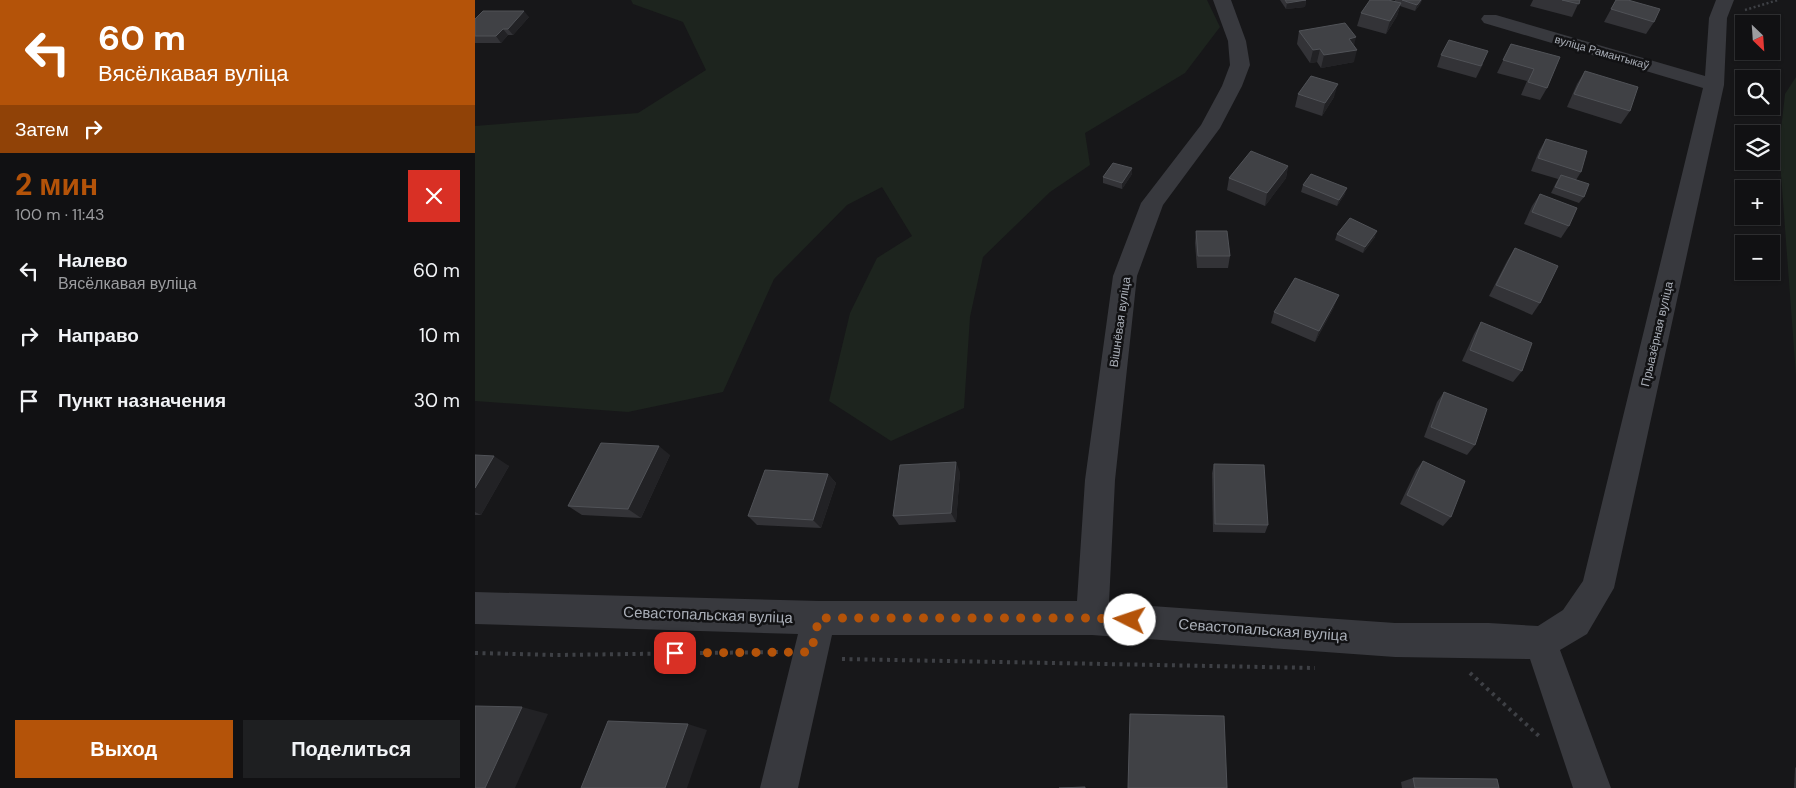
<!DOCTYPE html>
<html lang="ru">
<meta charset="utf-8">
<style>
:root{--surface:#111113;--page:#1e1f21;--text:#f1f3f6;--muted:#9c9da0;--line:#303133;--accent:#b45309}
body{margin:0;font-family:"DM Sans",sans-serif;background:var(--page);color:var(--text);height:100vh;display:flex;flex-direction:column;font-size:19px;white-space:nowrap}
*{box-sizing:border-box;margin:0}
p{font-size:16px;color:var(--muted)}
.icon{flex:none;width:28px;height:28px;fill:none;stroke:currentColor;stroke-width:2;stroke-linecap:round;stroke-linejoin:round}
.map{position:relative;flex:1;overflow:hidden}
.side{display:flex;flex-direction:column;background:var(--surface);width:475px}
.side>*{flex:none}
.hud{background:#b45309;color:#fff;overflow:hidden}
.needle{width:32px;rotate:155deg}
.fabs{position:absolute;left:1260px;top:15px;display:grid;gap:10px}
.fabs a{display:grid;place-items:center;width:45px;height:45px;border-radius:0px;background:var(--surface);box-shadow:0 1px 4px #0004,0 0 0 1px var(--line);font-size:25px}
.pin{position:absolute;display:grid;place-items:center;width:42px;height:42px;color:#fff;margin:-21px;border-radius:10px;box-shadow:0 2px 8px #0006}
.me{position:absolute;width:55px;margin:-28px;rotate:274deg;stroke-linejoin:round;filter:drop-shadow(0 0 4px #0008)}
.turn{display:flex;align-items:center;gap:18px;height:105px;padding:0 15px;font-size:22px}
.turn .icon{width:65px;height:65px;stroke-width:2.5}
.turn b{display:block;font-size:35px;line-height:42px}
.then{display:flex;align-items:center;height:48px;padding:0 15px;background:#0003;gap:10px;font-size:19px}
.round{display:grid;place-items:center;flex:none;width:52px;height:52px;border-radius:0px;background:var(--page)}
.headline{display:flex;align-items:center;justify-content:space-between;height:85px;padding:0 15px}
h1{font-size:30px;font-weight:800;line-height:38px;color:var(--accent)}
.primary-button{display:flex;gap:10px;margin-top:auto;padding:10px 15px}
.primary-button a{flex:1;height:58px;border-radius:0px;background:var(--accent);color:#fff;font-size:20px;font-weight:800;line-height:58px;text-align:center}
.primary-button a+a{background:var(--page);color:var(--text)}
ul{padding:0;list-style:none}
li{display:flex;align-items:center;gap:15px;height:65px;padding:0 15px}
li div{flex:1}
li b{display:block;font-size:19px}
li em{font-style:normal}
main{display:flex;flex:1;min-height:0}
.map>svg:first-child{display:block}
.green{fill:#1d241e}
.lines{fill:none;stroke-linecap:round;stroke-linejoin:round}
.path-far1{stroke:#3e4045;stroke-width:2.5;stroke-dasharray:2 2.5;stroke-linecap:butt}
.path{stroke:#3e4045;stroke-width:4;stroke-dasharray:3 4.5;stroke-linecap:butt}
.minor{fill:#38393e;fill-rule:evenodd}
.wall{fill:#333337}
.shaded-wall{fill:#222225}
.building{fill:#404145;stroke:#505257}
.route{stroke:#b45309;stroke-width:9;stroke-dasharray:0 16.2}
.labels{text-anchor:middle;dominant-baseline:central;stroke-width:5;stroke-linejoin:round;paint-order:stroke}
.far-street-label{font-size:11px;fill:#aaafb8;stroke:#121214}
.street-label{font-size:12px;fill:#aaafb8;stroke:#121214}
.near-street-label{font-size:15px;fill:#aaafb8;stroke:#121214}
</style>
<main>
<section class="side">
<div class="hud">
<div class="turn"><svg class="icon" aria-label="left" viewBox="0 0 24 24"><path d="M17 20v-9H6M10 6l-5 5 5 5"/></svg><div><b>60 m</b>Вясёлкавая вуліца</div></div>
<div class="then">Затем<svg class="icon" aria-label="right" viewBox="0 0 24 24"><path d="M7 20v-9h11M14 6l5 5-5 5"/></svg></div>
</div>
<div class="headline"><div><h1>2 мин</h1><p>100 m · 11:43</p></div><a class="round" style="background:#d93025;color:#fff"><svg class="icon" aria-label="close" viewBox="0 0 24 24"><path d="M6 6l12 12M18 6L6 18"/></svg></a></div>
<ul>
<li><svg class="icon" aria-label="left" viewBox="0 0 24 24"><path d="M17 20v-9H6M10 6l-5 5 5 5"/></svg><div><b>Налево</b><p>Вясёлкавая вуліца</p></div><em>60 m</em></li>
<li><svg class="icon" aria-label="right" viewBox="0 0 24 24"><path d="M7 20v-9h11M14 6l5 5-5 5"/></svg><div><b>Направо</b></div><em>10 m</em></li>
<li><svg class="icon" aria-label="arrive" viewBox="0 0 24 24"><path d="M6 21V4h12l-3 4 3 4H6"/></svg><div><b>Пункт назначения</b></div><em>30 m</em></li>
</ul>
<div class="primary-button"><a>Выход</a><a>Поделиться</a></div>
</section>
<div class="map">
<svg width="1321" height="788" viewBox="0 0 1321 788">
<rect width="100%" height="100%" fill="#171719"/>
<!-- green -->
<g class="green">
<polygon points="156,0 732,0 745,27 710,73 610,133 615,165 575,192 508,257 495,317 489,408 416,441 354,401 375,313 402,258 437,236 407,187 372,205 299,279 248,392 153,412 0,401 0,126 163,113 231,70 208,22 158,4"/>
<polygon points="1321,77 1321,376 1304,147 1310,94"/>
</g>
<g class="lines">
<!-- path-far1 -->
<polyline class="path-far1" points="1270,10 1303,0"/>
<!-- path -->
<g class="path">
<polyline points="0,653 82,655 304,652"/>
<polyline points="367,659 840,668"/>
<polyline points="995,673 1064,736"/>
</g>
<!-- minor -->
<polygon class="minor" points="738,0 756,0 771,41 775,65 767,86 745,128 688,205 662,276 640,480 634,603 920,623 1014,623 1063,626 1088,610 1108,581 1228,88 1009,23 1006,19 1009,15 1021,15 1230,76 1234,18 1241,0 1259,0 1252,18 1249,85 1139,588 1112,634 1085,650 1136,788 1098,788 1055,659 920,657 617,635 357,635 323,788 285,788 323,634 0,624 0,592 344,601 602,601 610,480 638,276 666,203 726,125 747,86 755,65 753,41"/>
</g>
<!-- wall -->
<g class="wall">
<polygon points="805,0 831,0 830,7 811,9"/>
<polygon points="920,0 947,0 945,4 940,11 925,6 922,16 911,34 882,26 886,13 919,2"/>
<polygon points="1058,0 1105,0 1097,17 1055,6"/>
<polygon points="1141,0 1179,22 1171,34 1129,22"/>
<polygon points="54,17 38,35 33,35 26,43 0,43 0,19"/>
<polygon points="824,31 879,45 879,62 846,68 842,62 835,63 822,44"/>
<polygon points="1036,44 1085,57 1072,88 1065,100 1046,95 1052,81 1022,73"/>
<polygon points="966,55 1008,64 1001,78 962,67"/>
<polygon points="1110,71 1155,111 1146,124 1092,107 1102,84"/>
<polygon points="823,94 859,97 847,116 820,107"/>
<polygon points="1071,139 1106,172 1101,180 1109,197 1104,203 1076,193 1083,179 1056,171 1064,151"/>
<polygon points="813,166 811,178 790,206 752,190 754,178"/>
<polygon points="657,174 647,189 628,183 628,177"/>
<polygon points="828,185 870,194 862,206 826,192"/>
<polygon points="1065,194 1094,226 1086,238 1049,224 1057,206"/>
<polygon points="721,231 755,256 753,268 722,268 720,243"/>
<polygon points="862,234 900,237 888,253 860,240"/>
<polygon points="1040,248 1065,303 1057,315 1014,296 1032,261"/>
<polygon points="859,307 840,342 796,323 799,312"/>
<polygon points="1006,322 1047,371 1038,382 987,361 999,334"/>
<polygon points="969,392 1000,445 992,455 949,437 962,402"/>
<polygon points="0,455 34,466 6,515 0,515"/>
<polygon points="195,455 166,518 107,515 93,506"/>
<polygon points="948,461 976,517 968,526 925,504 941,470"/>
<polygon points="739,464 793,525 790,533 738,532 737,473"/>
<polygon points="485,472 481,522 424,525 418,516"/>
<polygon points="353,474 361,483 346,528 282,525 273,516"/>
<polygon points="1321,767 1321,788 1319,788 1320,768"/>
<polygon points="938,778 1024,788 927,788 926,782"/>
</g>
<!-- shaded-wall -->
<g class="shaded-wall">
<polygon points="831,0 830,7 811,9 812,3"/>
<polygon points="946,0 947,0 945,4 940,11 942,5"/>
<polygon points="926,3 922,16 911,34 915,21"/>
<polygon points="49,11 54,17 38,35 33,29"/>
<polygon points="28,29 33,35 26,43 21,36"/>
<polygon points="881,37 878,50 874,39"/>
<polygon points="845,49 842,62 835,63 838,50"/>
<polygon points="882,50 879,62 846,68 849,55"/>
<polygon points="863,84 859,97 847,116 850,103"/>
<polygon points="813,166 811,178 790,206 792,193"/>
<polygon points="657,168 657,174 647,189 647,183"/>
<polygon points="872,188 870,194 862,206 864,200"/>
<polygon points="902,231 900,237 888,253 890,247"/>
<polygon points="864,295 859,307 840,342 844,331"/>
<polygon points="184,446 195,455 166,518 153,509"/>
<polygon points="19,456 34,466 6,515 0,512 0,488"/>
<polygon points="481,462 485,472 481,522 476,513"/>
<polygon points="353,474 361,483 346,528 338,520"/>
<polygon points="47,707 73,714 40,788 10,788"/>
<polygon points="213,724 232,730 212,788 190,788"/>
</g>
<!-- building -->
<g class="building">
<polygon points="810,0 831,0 812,3"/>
<polygon points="895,0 913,0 926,3 915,21 886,13"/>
<polygon points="927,0 946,0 942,5"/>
<polygon points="1087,0 1105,0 1104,4"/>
<polygon points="1141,0 1153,0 1185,9 1179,22 1136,9"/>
<polygon points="8,11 49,11 33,29 28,29 21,36 0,36 0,19"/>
<polygon points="870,23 881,37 874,39 882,50 849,55 845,49 838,50 824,31"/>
<polygon points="974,40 1013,51 1006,66 966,55"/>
<polygon points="1036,44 1085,57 1072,88 1053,82 1059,69 1028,60"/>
<polygon points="1110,71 1163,87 1155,111 1099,94"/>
<polygon points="836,76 863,84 850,103 823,94"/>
<polygon points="1071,139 1112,151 1106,172 1063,158"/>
<polygon points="776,151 813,166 792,193 754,178"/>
<polygon points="638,163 657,168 647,183 628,177"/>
<polygon points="836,174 872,188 864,200 828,185"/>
<polygon points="1086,175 1114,184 1109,197 1080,187"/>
<polygon points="1065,194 1102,208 1094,226 1057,212"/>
<polygon points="875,218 902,231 890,247 862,234"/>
<polygon points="721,231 752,231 755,256 723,256"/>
<polygon points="1040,248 1083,266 1065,303 1021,285"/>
<polygon points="820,278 864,295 844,331 799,312"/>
<polygon points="1006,322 1057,343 1047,371 995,350"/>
<polygon points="969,392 1012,409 1000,445 956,427"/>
<polygon points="126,443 184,446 153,509 93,506"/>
<polygon points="0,455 19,456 0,488"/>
<polygon points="948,461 990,481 976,517 932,495"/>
<polygon points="481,462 476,513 418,516 425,465"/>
<polygon points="739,464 789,465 793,525 740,524"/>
<polygon points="290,470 353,474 338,520 273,516"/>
<polygon points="0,706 47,707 10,788 0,788"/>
<polygon points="655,714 749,716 752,788 653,788"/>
<polygon points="133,721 213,724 190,788 106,788"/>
<polygon points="938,778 1022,779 1024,788 940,788"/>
<polygon points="610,787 610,788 584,788"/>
</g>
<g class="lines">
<!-- route -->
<polyline class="route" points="200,653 336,652 344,618 617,618 655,620"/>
</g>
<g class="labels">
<!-- far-street labels -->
<g class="far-street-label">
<text transform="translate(1127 52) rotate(16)">вуліца Рамантыкаў</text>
</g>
<!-- street labels -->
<g class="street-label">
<text transform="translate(645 322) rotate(-82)">Вішнёвая вуліца</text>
<text transform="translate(1182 334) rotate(-77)">Прыазёрная вуліца</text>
</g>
<!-- near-street labels -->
<g class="near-street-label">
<text transform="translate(233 615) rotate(2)">Севастопальская вуліца</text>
<text transform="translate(788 630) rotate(4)">Севастопальская вуліца</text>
</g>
</g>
</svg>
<div class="fabs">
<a><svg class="needle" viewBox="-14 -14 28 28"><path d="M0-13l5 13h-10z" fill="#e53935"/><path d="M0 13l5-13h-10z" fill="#9c9da0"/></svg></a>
<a><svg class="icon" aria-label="search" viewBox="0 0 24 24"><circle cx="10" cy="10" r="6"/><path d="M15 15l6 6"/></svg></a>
<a><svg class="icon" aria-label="layers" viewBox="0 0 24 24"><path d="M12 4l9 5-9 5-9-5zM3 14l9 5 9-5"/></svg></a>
<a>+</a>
<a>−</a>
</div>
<div class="pin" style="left:200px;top:653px;background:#d93025"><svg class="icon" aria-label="arrive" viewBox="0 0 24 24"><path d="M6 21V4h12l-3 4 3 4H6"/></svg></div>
<svg class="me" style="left:655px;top:620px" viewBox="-20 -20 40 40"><circle r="19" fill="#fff"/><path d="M0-13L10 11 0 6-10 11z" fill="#b45309"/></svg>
</div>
</main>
